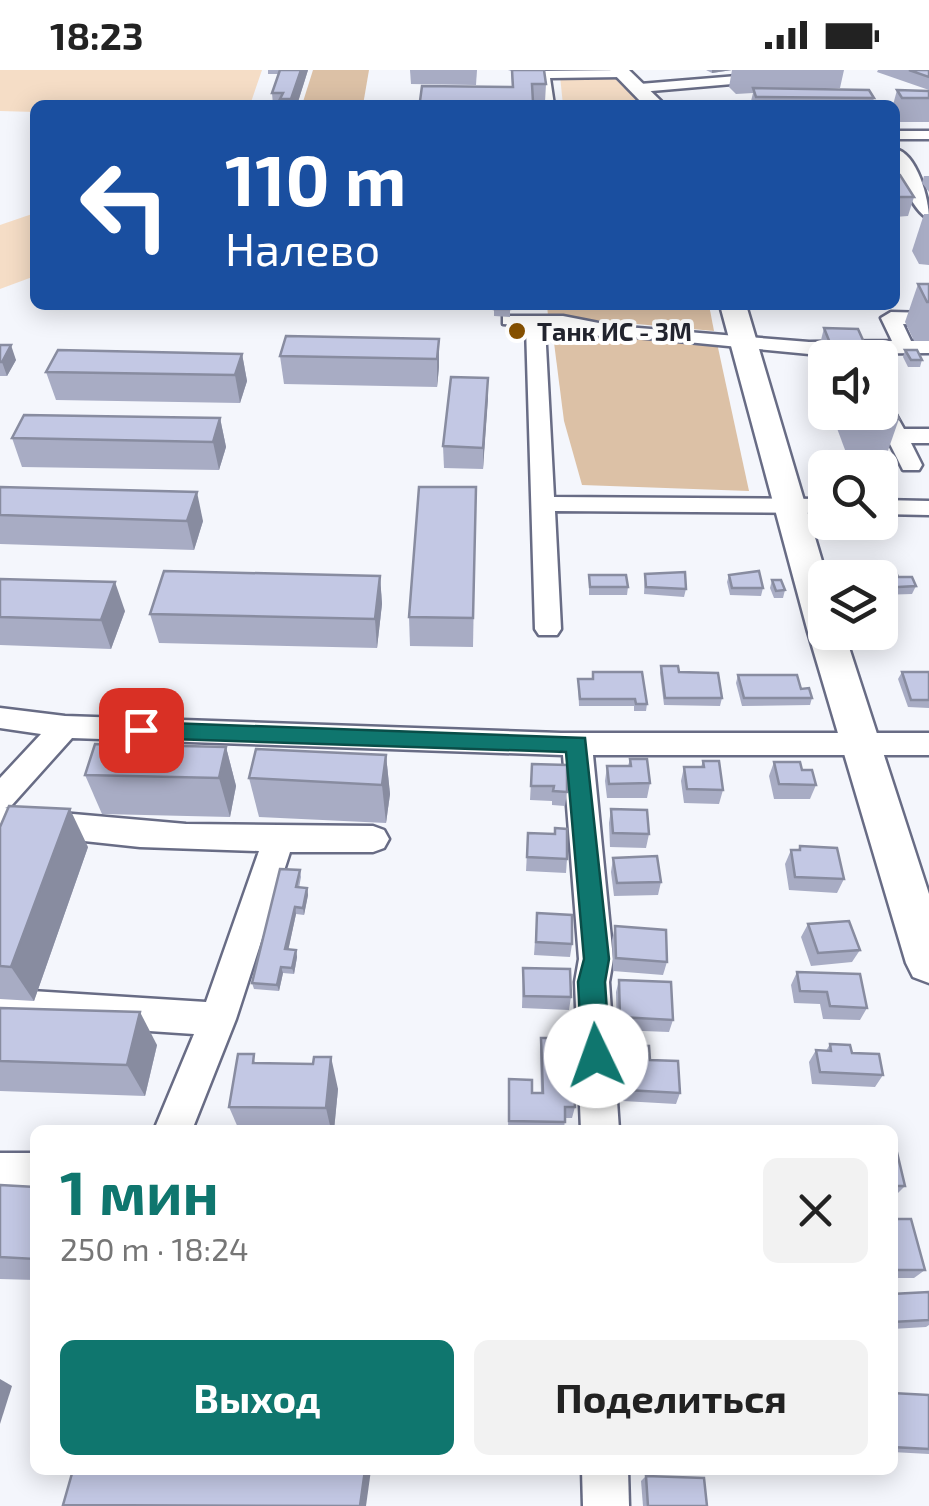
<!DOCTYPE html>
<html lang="ru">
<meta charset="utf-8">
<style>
:root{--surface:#fff;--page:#f2f2f2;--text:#222;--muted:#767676;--accent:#0f766e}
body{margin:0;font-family:"Exo 2",sans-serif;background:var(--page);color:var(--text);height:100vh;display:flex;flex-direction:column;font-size:38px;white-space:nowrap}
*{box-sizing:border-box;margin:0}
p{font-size:32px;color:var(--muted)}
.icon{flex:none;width:55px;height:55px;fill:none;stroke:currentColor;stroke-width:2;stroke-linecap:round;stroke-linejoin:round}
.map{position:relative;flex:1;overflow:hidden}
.side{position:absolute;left:30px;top:1055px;width:868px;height:350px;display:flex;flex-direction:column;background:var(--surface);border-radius:15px;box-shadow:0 5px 25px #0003}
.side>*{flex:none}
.guide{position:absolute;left:30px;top:30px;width:870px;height:210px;border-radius:15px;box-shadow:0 5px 25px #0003;background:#1a4fa0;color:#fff;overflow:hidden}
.controls{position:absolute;left:808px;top:270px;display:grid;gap:20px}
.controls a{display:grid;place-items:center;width:90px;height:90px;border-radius:15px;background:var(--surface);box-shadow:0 5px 25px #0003;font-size:50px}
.pin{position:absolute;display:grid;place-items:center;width:85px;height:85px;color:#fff;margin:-42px;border-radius:20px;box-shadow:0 5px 15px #0006}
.me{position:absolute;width:110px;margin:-55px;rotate:357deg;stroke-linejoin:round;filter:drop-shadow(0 0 8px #0008)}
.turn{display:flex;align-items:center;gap:35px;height:210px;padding:0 30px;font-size:45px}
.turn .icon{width:130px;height:130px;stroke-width:2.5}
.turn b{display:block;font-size:70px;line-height:85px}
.round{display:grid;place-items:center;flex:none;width:105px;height:105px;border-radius:15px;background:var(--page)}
.overview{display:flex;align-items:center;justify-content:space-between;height:170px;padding:0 30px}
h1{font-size:60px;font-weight:700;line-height:75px;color:var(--accent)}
.button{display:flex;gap:20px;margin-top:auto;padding:20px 30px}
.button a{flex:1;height:115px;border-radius:15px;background:var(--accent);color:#fff;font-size:40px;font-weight:700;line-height:115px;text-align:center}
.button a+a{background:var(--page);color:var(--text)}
.status{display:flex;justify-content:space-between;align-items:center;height:70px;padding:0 50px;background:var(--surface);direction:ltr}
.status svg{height:28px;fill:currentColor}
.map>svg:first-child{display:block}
.green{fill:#f5ddc6}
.forest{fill:#dcc1a6}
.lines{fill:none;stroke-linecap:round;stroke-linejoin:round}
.minor-casing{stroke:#686c85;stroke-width:5}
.major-casing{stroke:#686c85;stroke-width:5}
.minor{fill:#fff;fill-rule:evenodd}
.major{fill:#fff;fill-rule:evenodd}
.wall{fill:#a8acc4}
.shaded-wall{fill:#888ca0}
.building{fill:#c3c8e4;stroke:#888ca0;stroke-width:2.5}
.route{fill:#0f766e;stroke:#0a4d48;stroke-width:2.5}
.poi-dot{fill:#875100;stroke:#fff;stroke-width:4}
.labels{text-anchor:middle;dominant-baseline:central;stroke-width:8;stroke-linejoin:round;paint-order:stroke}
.far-poi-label{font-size:25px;font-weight:bold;fill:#23252f;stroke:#fff;text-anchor:start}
</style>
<div class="status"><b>18:23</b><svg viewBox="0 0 49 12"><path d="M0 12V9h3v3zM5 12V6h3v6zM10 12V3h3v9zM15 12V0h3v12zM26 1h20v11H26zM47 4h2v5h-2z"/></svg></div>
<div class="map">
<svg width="929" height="1436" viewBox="0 0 929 1436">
<rect width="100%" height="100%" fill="#f4f6fc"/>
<!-- green -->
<g class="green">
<polygon points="0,0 262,0 250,35 35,35 35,42 0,41"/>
<polygon points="560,6 621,7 645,35 563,35"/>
<polygon points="35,143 35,206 0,219 0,155"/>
</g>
<!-- forest -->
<g class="forest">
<polygon points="313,0 369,0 363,35 302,35"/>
<polygon points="547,235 709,235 714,261 548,246"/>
<polygon points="552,257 717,273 749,421 582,415 564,351"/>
</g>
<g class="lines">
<!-- minor casing -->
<g class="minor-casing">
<g id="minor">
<polygon points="626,0 629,3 622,7 550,8 554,35 540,35 538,1"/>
<polygon points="772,3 779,7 777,10 640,22 633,18 640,14"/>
<rect x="895" y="61" width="34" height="8"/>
<path d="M895,79C917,83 929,129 929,149C911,140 895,99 895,79Z"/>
<polygon points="891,242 929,243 929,255 903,254 911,271 929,271 929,283 809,284 626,266 612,268 545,257 554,427 825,429 825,443 555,441 561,559 557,565 539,565 535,559 526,256 503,254 503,246 563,246 614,256 809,272 892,271 881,248"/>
<polygon points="880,327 887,329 904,359 929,359 929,373 911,373 922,395 919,400 903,400 874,342 880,342"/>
<polygon points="880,430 929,431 929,445 880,444"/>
<polygon points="0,638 65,646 561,663 929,663 929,685 593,685 613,889 609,912 619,1060 581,1060 575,912 579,889 563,685 72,668 11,736 5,738 186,754 373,756 384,760 389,769 384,778 373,782 290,782 236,949 192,1060 154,1060 194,964 0,951 0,919 206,932 259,781 140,777 0,762 0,708 41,664 0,658"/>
<rect x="0" y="1083" width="35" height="38"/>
<polygon points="582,1400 628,1400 629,1436 583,1436"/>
</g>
</g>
<!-- major casing -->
<g class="major-casing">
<g id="major">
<polygon points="610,0 629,0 665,35 644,35"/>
<polygon points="720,235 746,235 827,508 825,562 844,562 929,824 929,913 913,907 906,893 808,562"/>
</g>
</g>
<!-- minor -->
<use href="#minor" class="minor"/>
<!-- major -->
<use href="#major" class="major"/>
</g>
<!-- wall -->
<g class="wall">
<polygon points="268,0 308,0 297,35 273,35 272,23 279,4 268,4"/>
<polygon points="410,0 477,0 476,15 411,14"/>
<polygon points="508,0 544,0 546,14 545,32 533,32 533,35 420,35 420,31 512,17 511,1"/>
<polygon points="706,0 844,0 840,18 817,19 874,28 872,35 750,35 753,23 736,24 729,17 732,0 712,3"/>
<polygon points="878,0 929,0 929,20 877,2"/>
<polygon points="897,20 929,21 929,52 895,52 895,35 893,35"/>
<polygon points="895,105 914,127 908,146 895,147"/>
<polygon points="924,106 929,106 929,122 922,113"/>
<polygon points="924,144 929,144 929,195 919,194 912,181"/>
<polygon points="918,214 929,214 929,271 914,271 905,252"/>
<polygon points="494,235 510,235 510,247 494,246"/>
<polygon points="824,258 871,288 825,288 825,328 814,298"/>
<polygon points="439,269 439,297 437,317 284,314 280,286"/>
<polygon points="0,275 16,290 7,306 0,306"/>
<polygon points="905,280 922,290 920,297 908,297 903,287"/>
<polygon points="242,284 247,311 240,333 56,330 46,302"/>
<polygon points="488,308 483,399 444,398 443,376"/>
<polygon points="831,342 880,342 899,349 885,389 848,388"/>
<polygon points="220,348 226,377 219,400 22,397 12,368"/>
<polygon points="0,417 203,451 194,480 0,474"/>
<polygon points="476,417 473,577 410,576 409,547"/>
<polygon points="858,502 898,507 916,516 912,524 880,525 880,508 856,508"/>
<polygon points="645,504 686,519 684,527 644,524"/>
<polygon points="589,505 628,517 627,525 589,525"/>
<polygon points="729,505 763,518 761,526 730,525 727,512"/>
<polygon points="380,506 382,534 377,578 159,573 150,544"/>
<polygon points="0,509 125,541 111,579 0,575"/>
<polygon points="772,510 785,520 783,528 774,528 770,518"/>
<polygon points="661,596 722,628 720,636 664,635 660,603"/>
<polygon points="593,602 647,634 646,641 634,641 634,636 579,636 578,609 592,609"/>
<polygon points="902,602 929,602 929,638 908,637 898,609"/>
<polygon points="738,605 801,619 812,628 810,635 742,636 736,613"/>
<polygon points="226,677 236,716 230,747 102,744 85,705"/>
<polygon points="386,685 390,724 386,753 259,747 249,708"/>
<polygon points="630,689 650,713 647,728 607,728 605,711 607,696 628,696"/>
<polygon points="703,691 723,720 719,734 684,733 681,711 684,697 701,697"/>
<polygon points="774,692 802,700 816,715 810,729 774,729 769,706"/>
<polygon points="532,694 567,722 565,736 552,735 552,731 530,730"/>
<polygon points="611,739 649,764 646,778 610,777 609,753"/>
<polygon points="0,757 88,777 34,931 0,929"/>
<polygon points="528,763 567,789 566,803 526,801"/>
<polygon points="800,776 844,809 837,823 789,820 785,794 791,780 798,780"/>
<polygon points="613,788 661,812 658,825 614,826 611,802"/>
<polygon points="300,800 301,807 299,818 307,818 308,825 304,845 296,844 288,880 296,880 297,887 294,904 283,903 279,921 254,919 252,913"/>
<polygon points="537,843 572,874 570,887 534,885"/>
<polygon points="808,854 860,880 852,892 811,896 801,867"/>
<polygon points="615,856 667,892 663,905 613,901 612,870"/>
<polygon points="523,898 571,927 569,940 522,938"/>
<polygon points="797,902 867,938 860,950 823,949 820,934 794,933 791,915"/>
<polygon points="619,910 673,950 669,962 617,960 616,922"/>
<polygon points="0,938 157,975 145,1026 0,1021"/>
<polygon points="541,968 575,1037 572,1048 565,1048 564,1060 508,1060 509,1009 532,1023 541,1023 540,980"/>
<polygon points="830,974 852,983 883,1005 875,1017 812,1014 809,992 816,980 826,981"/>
<polygon points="624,975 650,990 680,1023 676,1034 623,1031 621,987"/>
<polygon points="257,993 313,994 338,1019 334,1060 239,1060 229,1037"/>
<polygon points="892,1074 905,1116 895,1126 892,1126"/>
<polygon points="0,1115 35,1117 35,1210 0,1209"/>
<polygon points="892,1149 925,1200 914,1208 892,1208"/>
<polygon points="929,1222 929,1255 926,1257 892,1259 892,1224"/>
<polygon points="892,1323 929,1325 929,1384 892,1382"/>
<polygon points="646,1406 707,1436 643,1436 641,1411"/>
</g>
<!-- shaded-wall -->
<g class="shaded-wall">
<polygon points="301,0 308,0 297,35 292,35 291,29"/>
<polygon points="712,0 732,0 712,3"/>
<polygon points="439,269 439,297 437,317 437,289"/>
<polygon points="11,275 16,290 7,306 2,292"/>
<polygon points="242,284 247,311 240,333 235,305"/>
<polygon points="488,308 488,329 483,399 483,378"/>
<polygon points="220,348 226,377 219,400 213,372"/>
<polygon points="197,422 203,451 194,480 187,451"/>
<polygon points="380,506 382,534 377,578 375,549"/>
<polygon points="115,512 125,541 111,579 101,550"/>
<polygon points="226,677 236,716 230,747 219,708"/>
<polygon points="386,685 390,724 386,753 382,715"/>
<polygon points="70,739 88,777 34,931 11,897"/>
<polygon points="307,818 308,825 304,845 303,838"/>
<polygon points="295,837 296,844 287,886 285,879"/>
<polygon points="296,880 297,887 294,904 292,898"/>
<polygon points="281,897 283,903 279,921 277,915"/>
<polygon points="140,942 157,975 145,1026 127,995"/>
<polygon points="331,987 338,1019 334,1060 331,1060 326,1038"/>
<polygon points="0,1309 12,1316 0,1354"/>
<polygon points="365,1400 371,1400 366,1436 360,1436"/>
</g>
<!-- building -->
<g class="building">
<polygon points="280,0 301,0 291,29 280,29 283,23 272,23"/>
<polygon points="512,0 544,0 546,14 532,14 533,32 420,31 422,16 513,17"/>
<polygon points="909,0 929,0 929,7"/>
<polygon points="753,18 869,20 874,28 756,27"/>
<polygon points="897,20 929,21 929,28 902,28"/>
<polygon points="895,105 900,105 914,127 895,127"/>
<polygon points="918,214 929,214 929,232 927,232"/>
<rect x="494" y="235" width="16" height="4"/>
<polygon points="824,258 858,259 871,288 836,288"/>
<polygon points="286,266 439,269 437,289 280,286"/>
<polygon points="0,275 11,275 2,292 0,292"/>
<polygon points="58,280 242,284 235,305 46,302"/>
<polygon points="905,280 917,280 922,290 911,290"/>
<polygon points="451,307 488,308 483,378 443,376"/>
<polygon points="880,307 899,349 861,348 859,342 880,342"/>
<polygon points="24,345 220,348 213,372 12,368"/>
<polygon points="0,417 197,422 187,451 0,445"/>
<polygon points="419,417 476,417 473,548 409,547"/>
<polygon points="164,501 380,506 375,549 150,544"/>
<polygon points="759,501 763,518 732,518 729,505"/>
<polygon points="685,502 686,519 646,517 645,504"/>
<polygon points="858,502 896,502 898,507 912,507 916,516 880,518 880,508 860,508"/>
<polygon points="589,505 626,505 628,517 590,517"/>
<polygon points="0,509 115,512 101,550 0,547"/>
<polygon points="772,510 781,510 785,520 776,521"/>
<polygon points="661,596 678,596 679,602 718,603 722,628 665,628"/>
<polygon points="593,602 642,602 647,634 636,634 635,629 580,629 578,609 593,609"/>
<polygon points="902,602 929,602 929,630 911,630"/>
<polygon points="738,605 797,605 801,619 809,618 812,628 744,628"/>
<polygon points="95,674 226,677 219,708 85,705"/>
<polygon points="256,679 386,685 382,715 249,708"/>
<polygon points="630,689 647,689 650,713 609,714 607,696 631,696"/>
<polygon points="703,691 719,691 723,720 687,719 684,697 704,697"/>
<polygon points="774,692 800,692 802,700 812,700 816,715 779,714"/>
<polygon points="532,694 567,695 567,722 553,721 554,716 531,716"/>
<polygon points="9,736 70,739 11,897 0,896 0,757"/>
<polygon points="611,739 647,740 649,764 613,763"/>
<polygon points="555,758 567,759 567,789 527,787 528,763 555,764"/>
<polygon points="800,776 837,778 844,809 795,807 791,780 800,780"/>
<polygon points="657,786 661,812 617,813 613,788"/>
<polygon points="280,799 300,800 296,817 307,818 303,838 295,837 285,879 296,880 292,898 281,897 277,915 252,913"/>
<polygon points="537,843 572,845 572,874 536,872"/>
<polygon points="849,851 860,880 818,883 808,854"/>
<polygon points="615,856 666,860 667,892 616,888"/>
<polygon points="523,898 570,899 571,927 524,926"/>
<polygon points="797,902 860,904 867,938 830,936 827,922 800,921"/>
<polygon points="619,910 671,912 673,950 620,947"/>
<polygon points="0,938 140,942 127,995 0,991"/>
<polygon points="555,964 571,965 575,1037 565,1037 565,1052 509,1051 509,1009 532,1010 532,1023 543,1023 541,968 555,968"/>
<polygon points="830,974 850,975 852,983 879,984 883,1005 820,1002 816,980 831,981"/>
<polygon points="624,975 649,976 650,990 678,991 680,1023 626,1020"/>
<polygon points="238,984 254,984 253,993 313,994 314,987 331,987 326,1038 229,1037"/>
<polygon points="892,1074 895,1074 905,1116 892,1116"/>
<polygon points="0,1115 35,1117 35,1189 0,1187"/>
<polygon points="892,1149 911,1149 925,1200 892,1200"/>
<polygon points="929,1222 929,1250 892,1252 892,1224"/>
<polygon points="892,1323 929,1325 929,1379 892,1377"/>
<polygon points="73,1400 365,1400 360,1436 63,1435"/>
<polygon points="646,1406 704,1408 707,1436 648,1436"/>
</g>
<!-- route -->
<polygon class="route" points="141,652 585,668 609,889 605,912 610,986 606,995 596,999 586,995 582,986 578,912 584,889 566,682 141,668 130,660"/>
<!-- markers -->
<circle class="poi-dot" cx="517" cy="261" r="10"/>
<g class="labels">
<!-- far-poi labels -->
<g class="far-poi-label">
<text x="537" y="261">Танк ИС - 3М</text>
</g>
</g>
</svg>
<div class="controls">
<a><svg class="icon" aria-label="sound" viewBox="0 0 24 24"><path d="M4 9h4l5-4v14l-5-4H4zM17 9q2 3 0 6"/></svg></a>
<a><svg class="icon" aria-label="search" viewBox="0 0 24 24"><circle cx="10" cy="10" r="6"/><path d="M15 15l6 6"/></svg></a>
<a><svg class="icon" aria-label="layers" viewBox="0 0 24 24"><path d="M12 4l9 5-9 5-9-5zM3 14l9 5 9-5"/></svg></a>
</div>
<div class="pin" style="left:141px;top:660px;background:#d93025"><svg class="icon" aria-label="arrive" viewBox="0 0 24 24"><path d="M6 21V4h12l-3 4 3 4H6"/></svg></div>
<svg class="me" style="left:596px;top:986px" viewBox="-20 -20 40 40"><circle r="19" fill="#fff"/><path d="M0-13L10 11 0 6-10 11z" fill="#0f766e"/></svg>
<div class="guide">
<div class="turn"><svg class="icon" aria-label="left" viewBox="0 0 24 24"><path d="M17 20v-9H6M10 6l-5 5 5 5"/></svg><div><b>110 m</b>Налево</div></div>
</div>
<section class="side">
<div class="overview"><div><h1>1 мин</h1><p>250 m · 18:24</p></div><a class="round"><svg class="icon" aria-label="close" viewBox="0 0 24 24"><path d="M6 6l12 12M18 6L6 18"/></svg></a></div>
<div class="button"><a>Выход</a><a>Поделиться</a></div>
</section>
</div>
